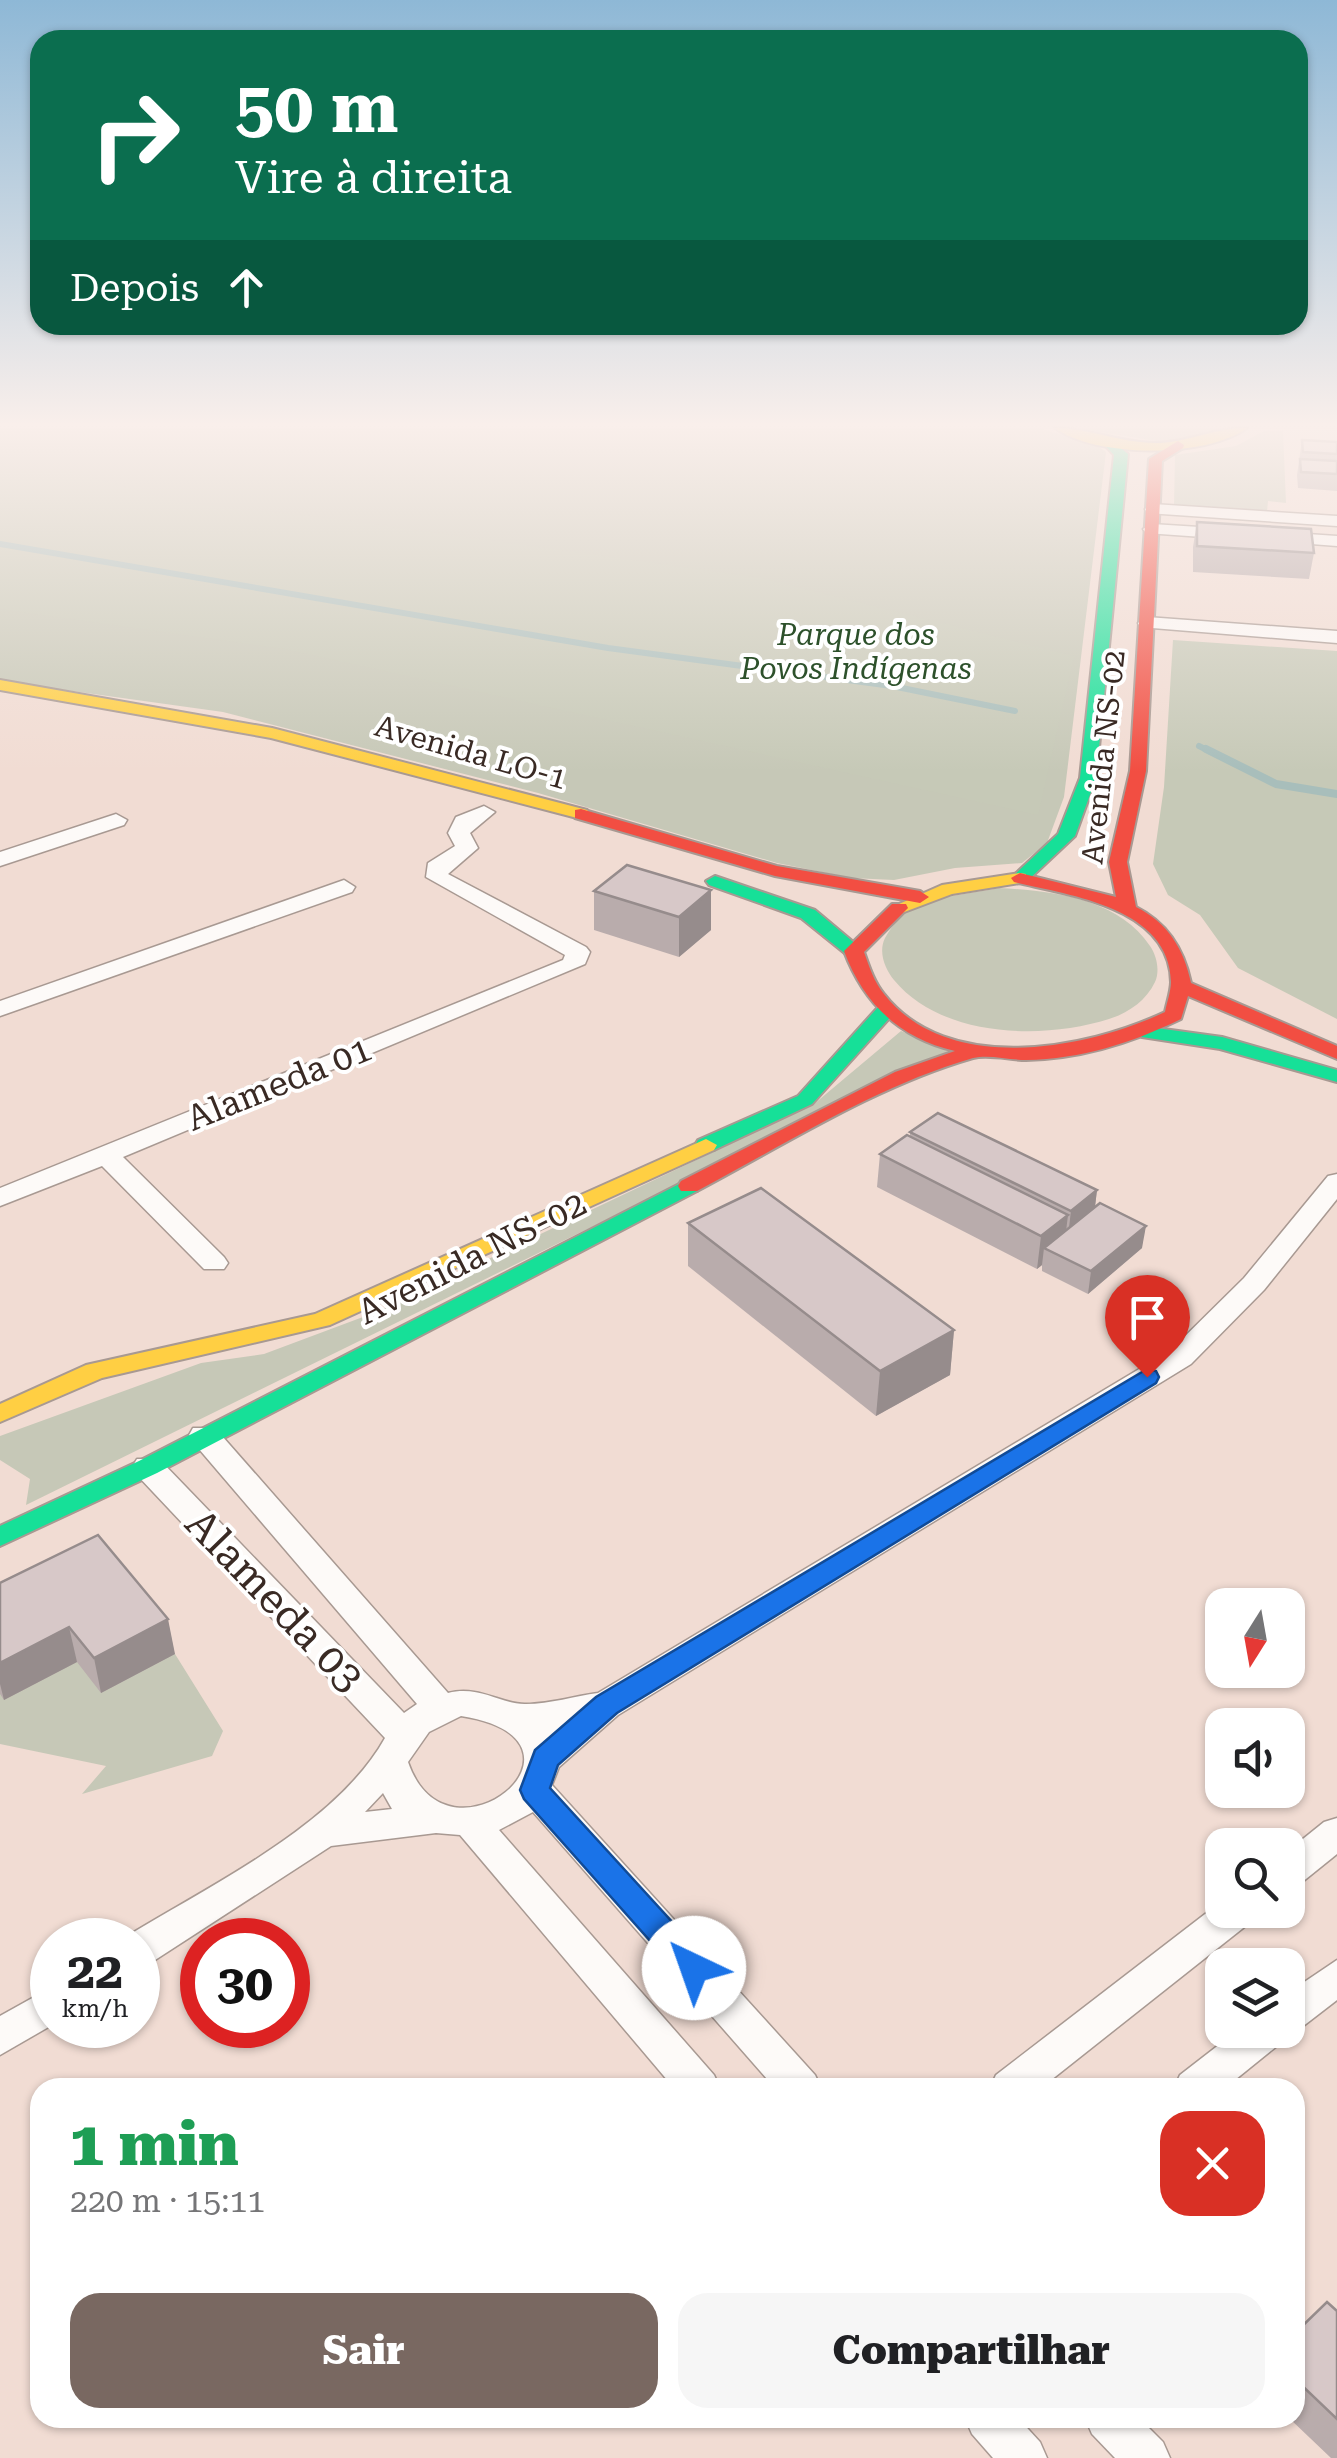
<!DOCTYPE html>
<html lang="pt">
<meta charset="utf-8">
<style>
:root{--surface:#fff;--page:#f6f6f6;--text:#202124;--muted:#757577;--accent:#796861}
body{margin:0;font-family:"Roboto Serif",serif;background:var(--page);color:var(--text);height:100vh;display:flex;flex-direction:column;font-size:38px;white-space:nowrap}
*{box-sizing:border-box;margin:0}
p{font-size:32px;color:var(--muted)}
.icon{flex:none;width:55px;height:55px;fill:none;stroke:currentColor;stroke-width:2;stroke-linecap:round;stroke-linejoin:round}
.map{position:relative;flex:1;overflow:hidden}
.details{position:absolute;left:30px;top:2078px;width:1275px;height:350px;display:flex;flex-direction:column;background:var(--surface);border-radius:30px;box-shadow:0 2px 8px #0004}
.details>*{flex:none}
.banner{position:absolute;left:30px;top:30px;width:1278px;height:305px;border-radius:30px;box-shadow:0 2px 8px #0004;background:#0b6e4f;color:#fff;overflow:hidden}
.needle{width:65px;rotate:191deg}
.controls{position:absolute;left:1205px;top:1588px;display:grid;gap:20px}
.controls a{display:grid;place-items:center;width:100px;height:100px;border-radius:20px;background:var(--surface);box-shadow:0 2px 8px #0004;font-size:50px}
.speed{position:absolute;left:30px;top:1918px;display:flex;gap:20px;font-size:50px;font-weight:700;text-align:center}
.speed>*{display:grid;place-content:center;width:130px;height:130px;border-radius:50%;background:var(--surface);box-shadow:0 2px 8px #0004;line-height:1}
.speed small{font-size:25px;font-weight:400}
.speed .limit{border:15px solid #d22;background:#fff;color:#111}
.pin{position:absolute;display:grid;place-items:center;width:85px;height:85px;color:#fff;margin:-102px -42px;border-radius:50% 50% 50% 0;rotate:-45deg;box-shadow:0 0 10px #0007}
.pin .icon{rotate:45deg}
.me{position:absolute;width:110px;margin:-55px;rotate:318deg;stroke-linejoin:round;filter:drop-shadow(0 0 8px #0008)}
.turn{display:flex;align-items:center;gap:35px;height:210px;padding:0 40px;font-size:45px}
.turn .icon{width:130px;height:130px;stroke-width:2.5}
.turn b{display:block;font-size:70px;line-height:85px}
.then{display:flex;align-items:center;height:95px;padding:0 40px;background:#0003;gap:20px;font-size:38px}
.round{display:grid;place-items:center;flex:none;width:105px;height:105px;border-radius:30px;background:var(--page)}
.head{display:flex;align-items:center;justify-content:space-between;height:170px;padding:0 40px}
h1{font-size:60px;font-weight:800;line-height:75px;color:#1e9e55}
.primary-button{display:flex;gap:20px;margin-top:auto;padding:20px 40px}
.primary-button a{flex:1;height:115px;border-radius:30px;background:var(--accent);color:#fff;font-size:40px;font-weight:800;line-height:115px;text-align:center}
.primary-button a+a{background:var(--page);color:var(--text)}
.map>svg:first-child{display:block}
.green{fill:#c6c8b7}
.forest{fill:#c6c9b7}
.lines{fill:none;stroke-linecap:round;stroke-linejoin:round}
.stream-far1{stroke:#a8bebb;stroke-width:6}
.stream{stroke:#a8bebb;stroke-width:8}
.street-casing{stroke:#a89992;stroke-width:3}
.fast-casing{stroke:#a89992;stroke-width:4}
.slow-casing{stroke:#a89992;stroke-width:4}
.jam-casing{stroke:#a89992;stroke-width:4}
.street{fill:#fdfaf8;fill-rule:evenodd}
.fast{fill:#16e098;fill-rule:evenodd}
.slow{fill:#ffcf43;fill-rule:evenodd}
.jam{fill:#f24e42;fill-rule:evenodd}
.wall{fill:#b9acac}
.shaded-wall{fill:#968c8c}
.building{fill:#d7c8c8;stroke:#968c8c;stroke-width:2.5}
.route{fill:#1a73e8;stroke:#114b97;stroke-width:2.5}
.labels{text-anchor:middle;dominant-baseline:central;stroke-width:8;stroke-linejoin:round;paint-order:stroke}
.far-park-label{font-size:30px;font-style:italic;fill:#2d512b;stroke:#fff}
.far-street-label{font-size:30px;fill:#392a24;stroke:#fff}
.street-label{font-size:35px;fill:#392a24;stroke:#fff}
.near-street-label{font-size:42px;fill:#392a24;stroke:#fff}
</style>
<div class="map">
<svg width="1337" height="2458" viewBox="0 0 1337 2458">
<rect width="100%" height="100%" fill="#f1dcd3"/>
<!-- green -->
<g class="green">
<polygon points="0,428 1040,428 1099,447 1106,452 1064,797 1047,843 1022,863 955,868 894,880 851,878 777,863 538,793 223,712 0,681"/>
<polygon points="1075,428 1229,428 1163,442"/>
<polygon points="1264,431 1283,431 1286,503 1268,501 1267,512 1174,506 1175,455 1236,446"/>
<path d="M999,888C1052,891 1118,898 1150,946C1157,956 1160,971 1155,982C1146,1001 1128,1013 1109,1019C1043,1040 942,1038 894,980C885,969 878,952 885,938C893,923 907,909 924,903C947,895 975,893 999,888Z"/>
<polygon points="901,1031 949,1051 26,1505 30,1479 0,1460 0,1436 201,1363 264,1354 379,1311 814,1104"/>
<polygon points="0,1622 175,1654 223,1731 212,1756 82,1794 106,1766 0,1744"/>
</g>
<!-- forest -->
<g class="forest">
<polygon points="0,472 70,472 183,503 329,518 761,578 1074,656 1038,815 285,649 0,609"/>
<polygon points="1173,640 1337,651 1337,1019 1238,968 1200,915 1168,895 1153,864 1164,787"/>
</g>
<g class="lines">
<!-- stream-far1 -->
<g class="stream-far1">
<polyline points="0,544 608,648 892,686 1015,711"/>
<polyline points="1199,746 1211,752"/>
</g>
<!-- stream -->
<polyline class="stream" points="1206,749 1276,784 1337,794"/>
<!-- street casing -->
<g class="street-casing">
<g id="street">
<polygon points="1153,504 1337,516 1337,526 1147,513 1145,509"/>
<polygon points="1152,524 1231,529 1240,534 1231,539 1146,533 1143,529"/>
<polygon points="1278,532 1337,536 1337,546 1272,541 1272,533"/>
<polygon points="1147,617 1337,631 1337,643 1140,627 1138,623"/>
<polygon points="484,806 495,812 470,833 478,848 448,874 586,947 590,952 585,964 123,1157 224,1257 228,1263 224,1269 204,1269 102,1166 0,1206 0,1188 563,960 565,955 426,877 428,863 455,846 448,833 456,817"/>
<polygon points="116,814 127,820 124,825 0,866 0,852"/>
<polygon points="344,880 355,887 352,892 0,1016 0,1001"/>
<path d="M1337,1174V1199L1264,1290L1191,1364L618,1715L559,1767L552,1785L815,2075L821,2088H775L533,1812L499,1830L714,2075L720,2088H674L460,1835L436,1833L331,1846L152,1962L138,1966V1940L124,1938C208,1886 336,1826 385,1738L137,1475L132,1467L137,1459H159L404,1713L417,1704L193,1442L189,1435L193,1428H215L448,1693C480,1685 502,1705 526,1704C550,1704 575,1696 598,1693L1171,1350L1244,1278L1328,1176ZM461,1716C613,1740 448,1878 408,1762L429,1732ZM383,1793L392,1809L365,1812Z"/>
<polygon points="1337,1818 1337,1854 1301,1883 1288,1887 1288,1851 1324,1822"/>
<polygon points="1222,1901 1222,1910 1258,1910 1252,1921 1041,2088 990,2088 996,2075"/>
<polygon points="1337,1960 1337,2000 1302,2027 1287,2032 1282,2042 1225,2088 1174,2088 1180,2075 1238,2030 1288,2030 1288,1993"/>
<polygon points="52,1987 52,2025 0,2055 0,2016"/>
<polygon points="965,2418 1018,2418 1040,2442 1047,2458 993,2458 972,2434"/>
<polygon points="1085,2418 1139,2418 1163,2442 1170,2458 1115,2458 1092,2434"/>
</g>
</g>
<!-- fast casing -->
<g class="fast-casing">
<g id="fast">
<polygon points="1107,437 1128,454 1096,778 1075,836 1026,882 1020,883 1011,878 1058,834 1080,778 1114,455 1101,441"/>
<polygon points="715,876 815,910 864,951 861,955 847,955 801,918 709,885 706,881"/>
<polygon points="887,1003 897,1009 894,1013 812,1104 714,1150 698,1150 695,1145 698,1140 798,1096 880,1005"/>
<polygon points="1149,1027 1222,1037 1337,1070 1337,1082 1220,1049 1142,1037 1139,1033 1142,1029"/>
<polygon points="689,1179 697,1181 700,1186 697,1191 157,1473 0,1546 0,1526 139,1461"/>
</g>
</g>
<!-- slow casing -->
<g class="slow-casing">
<g id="slow">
<path d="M1055,428C1089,428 1121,443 1155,443C1187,443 1217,427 1247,428C1206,458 1096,458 1055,428Z"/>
<polygon points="0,680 272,728 587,810 590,814 581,819 271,738 0,690"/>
<polygon points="1020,873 1026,874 1026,882 952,894 899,914 890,908 942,885"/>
<polygon points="706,1139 717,1145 714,1150 330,1325 102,1378 0,1422 0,1404 86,1365 315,1314"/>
</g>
</g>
<!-- jam casing -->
<g class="jam-casing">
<g id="jam">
<path d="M1178,441L1184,445L1183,448L1162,461L1146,771L1127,862L1136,907C1168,923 1184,949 1191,983L1337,1046V1059L1188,996L1181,1019C1132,1043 1081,1059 1026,1060C1010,1060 989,1054 973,1058C876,1086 786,1144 697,1191H681L678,1186L681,1181L895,1072L955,1051C899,1038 864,1004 844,951L892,904H906L908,908L864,952C869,966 874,982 884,994C947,1075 1085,1050 1165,1012C1167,1002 1171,991 1171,982C1170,907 1068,895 1014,882L1011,878L1020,873L1116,897L1109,862L1130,771L1149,459Z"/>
<polygon points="581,809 777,866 920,891 929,897 920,903 775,876 575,818 575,810"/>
</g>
</g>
<!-- street -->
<use href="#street" class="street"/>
<!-- fast -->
<use href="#fast" class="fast"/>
<!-- slow -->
<use href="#slow" class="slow"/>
<!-- jam -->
<use href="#jam" class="jam"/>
</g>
<!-- wall -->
<g class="wall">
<polygon points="1302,440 1337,442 1337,491 1298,488 1297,475"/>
<polygon points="1197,522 1314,553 1309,579 1193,572 1193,547"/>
<polygon points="711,890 711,930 679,957 594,930 594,891"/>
<polygon points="910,1132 1097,1190 1095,1207 1142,1248 1088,1294 1042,1271 1042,1265 1037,1269 877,1187 880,1154 910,1136"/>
<polygon points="688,1223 954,1330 950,1375 876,1416 688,1266"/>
<polygon points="0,1583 175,1654 101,1693 77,1662 4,1700 0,1694"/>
<polygon points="1337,2311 1337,2458 1331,2458 1289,2418 1295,2418 1295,2333"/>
</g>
<!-- shaded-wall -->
<g class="shaded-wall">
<polygon points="711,890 711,930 679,957 679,917"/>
<polygon points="1097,1190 1093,1223 1067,1244 1071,1211"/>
<polygon points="1068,1215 1064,1248 1044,1248 1042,1265 1037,1269 1041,1236"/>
<polygon points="1146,1226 1142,1248 1088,1294 1091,1271"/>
<polygon points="954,1330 950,1375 876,1416 880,1371"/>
<polygon points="168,1619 175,1654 101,1693 94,1658"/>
<polygon points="69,1627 77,1662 4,1700 0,1684 0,1663"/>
</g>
<!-- building -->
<g class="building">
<polygon points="1302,440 1337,442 1337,454 1303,452"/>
<polygon points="1300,459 1337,461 1337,474 1301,472"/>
<polygon points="1197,522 1311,529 1314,553 1197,546"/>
<polygon points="627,865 711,890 679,917 594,891"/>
<polygon points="938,1113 1097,1190 1071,1211 910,1132"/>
<polygon points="907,1135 1068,1215 1041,1236 880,1154"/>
<polygon points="761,1188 954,1330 880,1371 688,1223"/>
<polygon points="1100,1203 1146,1226 1091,1271 1044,1248"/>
<polygon points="98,1535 168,1619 94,1658 69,1627 0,1663 0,1583"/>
<polygon points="1327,2302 1337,2311 1337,2419 1295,2379 1295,2333"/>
</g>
<!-- sky -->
<linearGradient id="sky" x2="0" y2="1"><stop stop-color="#8eb8d6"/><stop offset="0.55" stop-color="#f9efeb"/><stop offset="1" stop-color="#f9efeb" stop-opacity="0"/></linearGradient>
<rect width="1337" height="772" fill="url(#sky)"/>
<!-- route -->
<polygon class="route" points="1147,1369 1156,1371 1159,1377 1156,1383 617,1713 558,1765 550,1788 706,1959 710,1968 706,1978 694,1982 683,1978 524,1799 520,1790 535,1750 596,1697"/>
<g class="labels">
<!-- far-park labels -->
<g class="far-park-label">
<text x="856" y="634">Parque dos<tspan x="856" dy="34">Povos Indígenas</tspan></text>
</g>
<!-- far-street labels -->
<g class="far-street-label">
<text transform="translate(471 752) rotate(16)">Avenida LO-1</text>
<text transform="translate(1103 757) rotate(-84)">Avenida NS-02</text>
</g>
<!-- street labels -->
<g class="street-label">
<text transform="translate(279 1084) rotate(-22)">Alameda 01</text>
<text transform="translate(472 1258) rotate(-27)">Avenida NS-02</text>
</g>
<!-- near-street labels -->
<g class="near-street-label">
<text transform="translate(275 1600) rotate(46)">Alameda 03</text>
</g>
</g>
</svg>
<div class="controls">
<a><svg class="needle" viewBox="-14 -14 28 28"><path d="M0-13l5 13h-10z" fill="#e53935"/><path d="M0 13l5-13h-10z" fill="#757577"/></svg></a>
<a><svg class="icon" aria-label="sound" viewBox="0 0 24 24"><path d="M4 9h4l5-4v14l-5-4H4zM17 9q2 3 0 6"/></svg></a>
<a><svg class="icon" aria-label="search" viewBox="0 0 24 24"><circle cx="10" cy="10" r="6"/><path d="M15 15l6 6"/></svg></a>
<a><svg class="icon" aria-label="layers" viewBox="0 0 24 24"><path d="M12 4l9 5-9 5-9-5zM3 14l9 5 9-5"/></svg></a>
</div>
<div class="speed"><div>22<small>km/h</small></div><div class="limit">30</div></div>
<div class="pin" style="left:1147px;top:1377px;background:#d93025"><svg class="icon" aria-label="arrive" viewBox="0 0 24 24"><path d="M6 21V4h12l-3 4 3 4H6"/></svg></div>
<svg class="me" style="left:694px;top:1968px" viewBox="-20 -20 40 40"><circle r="19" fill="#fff"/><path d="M0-13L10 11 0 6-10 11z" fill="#1a73e8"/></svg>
<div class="banner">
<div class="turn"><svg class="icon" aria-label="right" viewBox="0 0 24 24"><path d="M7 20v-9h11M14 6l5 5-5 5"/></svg><div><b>50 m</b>Vire à direita</div></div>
<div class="then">Depois<svg class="icon" aria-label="ahead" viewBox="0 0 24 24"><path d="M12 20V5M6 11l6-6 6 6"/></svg></div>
</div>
<section class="details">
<div class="head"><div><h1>1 min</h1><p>220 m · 15:11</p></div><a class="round" style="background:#d93025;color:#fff"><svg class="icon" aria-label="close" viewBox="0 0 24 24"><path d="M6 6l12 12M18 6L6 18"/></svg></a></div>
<div class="primary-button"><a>Sair</a><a>Compartilhar</a></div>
</section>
</div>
